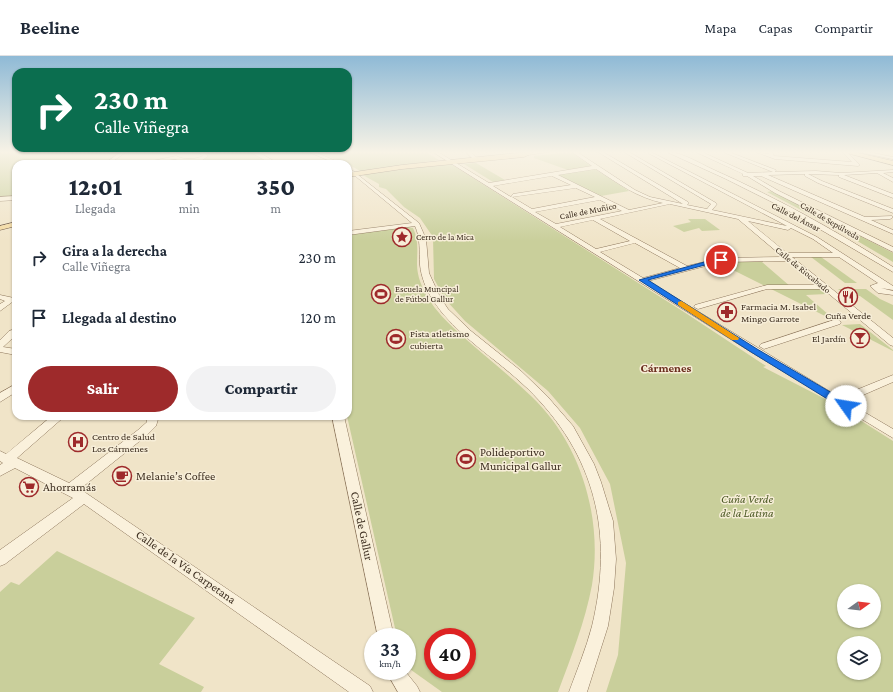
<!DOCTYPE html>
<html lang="es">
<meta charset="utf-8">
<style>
:root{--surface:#fff;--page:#f2f2f3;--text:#1f2937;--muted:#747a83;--line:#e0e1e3;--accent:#9e2a2b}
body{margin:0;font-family:"Crimson Pro",serif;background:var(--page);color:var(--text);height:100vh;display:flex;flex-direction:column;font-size:15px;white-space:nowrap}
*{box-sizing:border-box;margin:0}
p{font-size:13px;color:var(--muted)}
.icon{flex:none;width:22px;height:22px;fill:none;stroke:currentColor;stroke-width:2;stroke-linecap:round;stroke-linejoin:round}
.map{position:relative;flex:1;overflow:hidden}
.side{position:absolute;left:12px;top:104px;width:340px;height:260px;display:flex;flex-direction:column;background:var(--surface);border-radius:12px;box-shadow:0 1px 3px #0004}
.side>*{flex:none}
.guide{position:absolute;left:12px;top:12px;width:340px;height:84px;border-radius:12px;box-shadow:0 1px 3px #0004;background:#0b6e4f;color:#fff;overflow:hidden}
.needle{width:26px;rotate:75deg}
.tools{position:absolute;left:837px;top:528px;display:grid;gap:8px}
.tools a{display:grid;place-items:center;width:44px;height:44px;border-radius:50%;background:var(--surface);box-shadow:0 1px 3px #0004;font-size:20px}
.speed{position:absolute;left:364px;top:572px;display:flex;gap:8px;font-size:20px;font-weight:700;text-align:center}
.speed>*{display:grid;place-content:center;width:52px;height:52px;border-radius:50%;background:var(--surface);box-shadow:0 1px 3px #0004;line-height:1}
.speed small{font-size:10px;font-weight:400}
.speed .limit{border:6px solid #d22;background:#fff;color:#111}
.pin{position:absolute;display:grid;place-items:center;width:34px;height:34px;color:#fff;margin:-17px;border:2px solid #fff;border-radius:50%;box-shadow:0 1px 4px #0007}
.me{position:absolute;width:44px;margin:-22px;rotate:302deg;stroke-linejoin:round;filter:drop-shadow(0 0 3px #0008)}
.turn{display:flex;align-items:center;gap:14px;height:84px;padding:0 16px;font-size:18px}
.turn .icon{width:52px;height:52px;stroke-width:2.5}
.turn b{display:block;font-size:28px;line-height:34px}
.eta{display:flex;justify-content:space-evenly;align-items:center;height:68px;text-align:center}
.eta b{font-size:24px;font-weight:800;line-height:28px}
.primary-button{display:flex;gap:8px;margin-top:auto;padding:8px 16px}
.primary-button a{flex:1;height:46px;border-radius:24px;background:var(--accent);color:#fff;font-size:16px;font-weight:800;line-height:46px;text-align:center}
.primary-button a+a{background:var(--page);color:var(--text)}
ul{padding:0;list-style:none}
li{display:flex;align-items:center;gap:12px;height:60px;padding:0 16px}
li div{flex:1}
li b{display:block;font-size:15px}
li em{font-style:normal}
header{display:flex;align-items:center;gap:24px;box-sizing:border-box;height:56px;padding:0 20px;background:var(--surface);border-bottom:1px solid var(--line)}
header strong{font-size:19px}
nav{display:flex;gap:22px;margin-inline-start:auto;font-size:14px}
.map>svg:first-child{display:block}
.green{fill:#c9cf9b;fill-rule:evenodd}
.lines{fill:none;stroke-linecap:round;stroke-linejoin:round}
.minor-casing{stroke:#8d765c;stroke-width:1}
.major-casing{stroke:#5b4430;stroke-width:1}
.minor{fill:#faf1dc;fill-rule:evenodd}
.major{fill:#f3d9a0;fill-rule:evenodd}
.route{fill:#1a73e8;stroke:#114b97}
.slow{fill:#f59e0b}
.labels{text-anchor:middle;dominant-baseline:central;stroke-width:3;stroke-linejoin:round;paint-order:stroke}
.far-street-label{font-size:9px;fill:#3d2e20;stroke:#f7eed8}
.far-poi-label{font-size:9px;fill:#3d2e20;stroke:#f7eed8;text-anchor:start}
.poi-label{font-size:10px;fill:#3d2e20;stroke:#f7eed8;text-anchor:start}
.quarter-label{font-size:12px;font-weight:bold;fill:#6b2e1e;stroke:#f7eed8}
.near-poi-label{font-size:12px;fill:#3d2e20;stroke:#f7eed8;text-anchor:start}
.near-park-label{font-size:12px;font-style:italic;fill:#4d5a26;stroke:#f7eed8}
.near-street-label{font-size:12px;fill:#3d2e20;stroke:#f7eed8}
</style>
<header>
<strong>Beeline</strong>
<nav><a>Mapa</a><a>Capas</a><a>Compartir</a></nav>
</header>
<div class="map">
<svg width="893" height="636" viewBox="0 0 893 636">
<rect width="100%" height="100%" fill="#f0e4c8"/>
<!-- green -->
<g class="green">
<polygon points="0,96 122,96 104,108 16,108 16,141 0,142"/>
<polygon points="210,96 256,97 272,108 156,108 154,105 176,101 190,105 205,100 202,97"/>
<polygon points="316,96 426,96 439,104 360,115 348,108"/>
<polygon points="571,96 591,110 568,114 534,102 534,100"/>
<polygon points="476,107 505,124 493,126 464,108"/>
<path d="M451,108L684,256L766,310L763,311L833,347L893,385V636H606L618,599L626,507L610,428L580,372L548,335L465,265L445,243L434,223L433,181L420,162L404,151L386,133L379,131V128L361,118ZM844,535H874V565H844ZM844,587H874V617H844Z"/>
<polygon points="595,113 629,135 601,140 557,119"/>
<polygon points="772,135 893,197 893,206 837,173 767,136"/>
<polygon points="688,163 705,163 720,174 702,175 699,172 684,176 673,170 691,166"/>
<path d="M408,171L413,172C419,185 417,195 417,208C417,220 422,232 428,242C436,255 447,266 458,276C482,298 508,318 531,340C581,387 603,462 592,529C585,566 571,601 558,636H442L407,611V581H397L347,360L348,179ZM433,581H467V615H433Z"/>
<polygon points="811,201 821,201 857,227 845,227"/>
<polygon points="723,206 762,206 791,231 816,231 826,238 806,239 837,266 721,208"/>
<polygon points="838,233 866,233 880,243 893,249 893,264 860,240 846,239"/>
<polygon points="860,268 893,294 893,295 842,269"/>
<polygon points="57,495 195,562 159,608 204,631 201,636 0,636 0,536 11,526 19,529"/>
</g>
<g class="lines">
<!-- minor casing -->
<g class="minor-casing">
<g id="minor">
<polygon points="121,96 126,96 109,108 104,108"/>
<path d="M198,96H203L208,100L201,105L202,108H198L196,105H180L175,103L157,106L158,108H154L152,105L176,100C184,104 194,104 203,100Z"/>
<polygon points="250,96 258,96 274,105 274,108 270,108 270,107"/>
<polygon points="309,96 315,96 343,108 337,108"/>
<path d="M433,96H438L489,127L592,110L572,96H577L635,134L650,141L683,148L598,96H603L688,146L689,147L687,149L707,153L711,148L624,96H629L716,147L717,148L712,154L787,170L648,97L651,96L817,181L893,230V234L881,232L893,235V239L878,237L870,230L878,227L839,201H792L893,282V290L890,289L823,233H767L698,253L694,251L695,249L767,229H817L788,205L721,206L648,225L839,341L893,319V326L847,346L893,373V382L751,296ZM596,113C619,128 636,141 663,147L629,154L558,119ZM552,120L571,129L513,138L511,141L493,130ZM576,132L595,141L532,153L512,141ZM600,144L622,155L556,168L535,156ZM670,148L738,163L783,201L721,202L687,210L600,163ZM593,164L630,185L596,193L560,171ZM748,165L788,174L791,172L813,183L833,197H787ZM635,187L680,212L643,222L600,196Z"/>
<polygon points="466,96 471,96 479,104 475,105"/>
<polygon points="534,96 548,96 528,99 526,98"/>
<path d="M667,96C682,96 699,107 712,113C775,141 835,174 893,211V216L782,151L726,123Z"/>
<polygon points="696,96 702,96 748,117 773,116 723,96 729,96 776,114 775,116 816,115 841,117 893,114 893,116 883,117 893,122 893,126 877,117 844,119 893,138 893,142 839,121 839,119 808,118 822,125 893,153 893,157 818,127 805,120 805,118 768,119 865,161 892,160 892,162 890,163 871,164 893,174 893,178 761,120 753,120 779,135 893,191 893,196 775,137 747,120 743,120 743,118"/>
<polygon points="756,96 769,98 768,96 772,96 774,100 852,106 842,96 847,96 860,109 858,110 775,103"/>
<polygon points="859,96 868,96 893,101 893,103"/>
<path d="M348,111L419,167L426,183L429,217L440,241L448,253L471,275L521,315L547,340L573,370L594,408L601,426L613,465L616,503L614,532L608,570L587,636H569C577,614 586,593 592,570C614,478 596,399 527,332C496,302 456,280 432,243C426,233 421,220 420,209C419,195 421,183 415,170L348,179V175L412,167L348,114Z"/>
<polygon points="16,140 16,144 0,145 0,141"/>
<polygon points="0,239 14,242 15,244 0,255 0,248 5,245 0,243"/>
<polygon points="837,263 841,266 840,268 767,292 764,293 759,290 761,288"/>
<polygon points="16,273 16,279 3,291 16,293 16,299 0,296 0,284 9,275"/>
<polygon points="16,328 16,336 0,346 0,337"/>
<polygon points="52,360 65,360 17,402 69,427 138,374 147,366 147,360 159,360 156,370 146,380 80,433 370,630 373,636 349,636 84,448 5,508 0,510 0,494 73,442 15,412 0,420 0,409 3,407 0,405 0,395 6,398"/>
<polygon points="332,360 344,360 394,581 378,581"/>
<polygon points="386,615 405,615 417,630 420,636 398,636"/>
</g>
</g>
<!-- major casing -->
<g class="major-casing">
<g id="major">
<polygon points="527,96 535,96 524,101 402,113 348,121 348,117 402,109"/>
<polygon points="843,96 854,96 893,105 893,109"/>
<polygon points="16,166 16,170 0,174 0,170"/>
</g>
</g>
<!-- minor -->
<use href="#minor" class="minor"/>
<!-- major -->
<use href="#major" class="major"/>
</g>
<!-- sky -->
<linearGradient id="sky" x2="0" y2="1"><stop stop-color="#8fbad6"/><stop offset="0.52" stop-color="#f8f3e6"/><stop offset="1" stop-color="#f8f3e6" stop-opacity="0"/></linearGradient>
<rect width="893" height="185" fill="url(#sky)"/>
<!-- route -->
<polygon class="route" points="719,202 724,204 648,224 757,293 849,347 851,350 849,352 842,352 751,296 639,224"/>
<!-- slow -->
<polygon class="slow" points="681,245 683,246 739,282 738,284 732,284 678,249 678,246"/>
<!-- icons -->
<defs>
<g id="sight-ring" transform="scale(1)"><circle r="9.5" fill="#f7eed8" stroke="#9e2a2b" stroke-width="1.5"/><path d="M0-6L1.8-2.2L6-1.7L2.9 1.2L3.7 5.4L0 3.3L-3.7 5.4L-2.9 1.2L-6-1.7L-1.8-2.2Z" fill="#9e2a2b"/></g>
<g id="stadium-ring" transform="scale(1)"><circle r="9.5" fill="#f7eed8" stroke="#9e2a2b" stroke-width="1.5"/><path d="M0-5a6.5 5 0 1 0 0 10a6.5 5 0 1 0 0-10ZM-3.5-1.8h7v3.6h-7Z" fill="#9e2a2b"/></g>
<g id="restaurant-ring" transform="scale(1)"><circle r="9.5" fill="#f7eed8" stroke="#9e2a2b" stroke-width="1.5"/><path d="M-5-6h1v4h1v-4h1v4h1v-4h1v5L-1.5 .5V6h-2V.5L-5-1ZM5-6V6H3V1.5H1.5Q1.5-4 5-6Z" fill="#9e2a2b"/></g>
<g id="pharmacy-ring" transform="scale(1)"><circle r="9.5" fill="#f7eed8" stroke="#9e2a2b" stroke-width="1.5"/><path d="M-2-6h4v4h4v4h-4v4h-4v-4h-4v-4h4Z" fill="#9e2a2b"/></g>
<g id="bar-ring" transform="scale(1)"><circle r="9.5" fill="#f7eed8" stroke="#9e2a2b" stroke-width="1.5"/><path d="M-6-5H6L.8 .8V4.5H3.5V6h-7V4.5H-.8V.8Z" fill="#9e2a2b"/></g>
<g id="hospital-ring" transform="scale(1)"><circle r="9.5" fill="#f7eed8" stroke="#9e2a2b" stroke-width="1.5"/><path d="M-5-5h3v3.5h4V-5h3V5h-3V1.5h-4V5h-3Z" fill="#9e2a2b"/></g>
<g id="cafe-ring" transform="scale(1)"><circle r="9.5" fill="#f7eed8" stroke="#9e2a2b" stroke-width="1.5"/><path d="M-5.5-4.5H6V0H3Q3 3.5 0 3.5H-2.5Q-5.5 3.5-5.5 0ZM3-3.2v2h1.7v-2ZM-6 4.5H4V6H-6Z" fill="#9e2a2b"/></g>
<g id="supermarket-ring" transform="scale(1)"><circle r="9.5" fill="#f7eed8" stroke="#9e2a2b" stroke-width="1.5"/><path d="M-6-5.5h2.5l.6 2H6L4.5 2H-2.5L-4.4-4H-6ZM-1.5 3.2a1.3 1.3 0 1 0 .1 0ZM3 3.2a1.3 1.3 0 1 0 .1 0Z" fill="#9e2a2b"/></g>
</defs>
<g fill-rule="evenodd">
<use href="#sight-ring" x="402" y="181"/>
<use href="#stadium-ring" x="381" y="238"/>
<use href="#restaurant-ring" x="848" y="241"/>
<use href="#pharmacy-ring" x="727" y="256"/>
<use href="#bar-ring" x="860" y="282"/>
<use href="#stadium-ring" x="396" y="283"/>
<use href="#hospital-ring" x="78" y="386"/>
<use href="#stadium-ring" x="466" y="403"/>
<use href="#cafe-ring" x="122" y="420"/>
<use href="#supermarket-ring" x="29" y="431"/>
</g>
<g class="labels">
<!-- far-street labels -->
<g class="far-street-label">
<text transform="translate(588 155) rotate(-11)">Calle de Muñico</text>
<text transform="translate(796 161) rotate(27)">Calle del Ánsar</text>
<text transform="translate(830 165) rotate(30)">Calle de Sepúlveda</text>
<text transform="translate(803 214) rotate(39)">Calle de Riocabado</text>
</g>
<!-- far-poi labels -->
<g class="far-poi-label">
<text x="416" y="181">Cerro de la Mica</text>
<text x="395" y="233">Escuela Muncipal<tspan x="395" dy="10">de Fútbol Gallur</tspan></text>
</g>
<!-- poi labels -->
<g class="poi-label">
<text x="741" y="250">Farmacia M. Isabel<tspan x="741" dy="12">Mingo Garrote</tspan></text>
<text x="848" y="259" text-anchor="middle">Cuña Verde</text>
<text x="410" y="277">Pista atletismo<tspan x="410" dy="12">cubierta</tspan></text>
<text x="846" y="282" text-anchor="end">El Jardín</text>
<text x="92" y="380">Centro de Salud<tspan x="92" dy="12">Los Cármenes</tspan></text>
</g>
<!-- quarter labels -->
<g class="quarter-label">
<text x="666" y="312">Cármenes</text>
</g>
<!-- near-poi labels -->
<g class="near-poi-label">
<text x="480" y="396">Polideportivo<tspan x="480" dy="14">Municipal Gallur</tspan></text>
<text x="136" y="420">Melanie’s Coffee</text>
<text x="43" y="431">Ahorramás</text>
</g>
<!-- near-park labels -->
<g class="near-park-label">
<text x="747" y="443">Cuña Verde<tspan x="747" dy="14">de la Latina</tspan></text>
</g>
<!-- near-street labels -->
<g class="near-street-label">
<text transform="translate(362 470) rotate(78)">Calle de Gallur</text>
<text transform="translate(186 511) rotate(35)">Calle de la Vía Carpetana</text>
</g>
</g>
</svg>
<div class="tools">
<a><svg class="needle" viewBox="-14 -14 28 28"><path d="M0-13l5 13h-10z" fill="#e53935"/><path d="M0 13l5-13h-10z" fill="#747a83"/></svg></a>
<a><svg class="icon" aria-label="layers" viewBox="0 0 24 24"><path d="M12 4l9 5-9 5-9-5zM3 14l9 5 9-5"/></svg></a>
</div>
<div class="speed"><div>33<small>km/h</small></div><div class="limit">40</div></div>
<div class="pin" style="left:721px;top:204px;background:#d93025"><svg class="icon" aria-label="arrive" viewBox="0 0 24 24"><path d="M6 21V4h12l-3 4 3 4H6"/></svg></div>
<svg class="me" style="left:846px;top:350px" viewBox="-20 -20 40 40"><circle r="19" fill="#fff"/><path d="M0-13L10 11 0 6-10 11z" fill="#1a73e8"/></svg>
<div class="guide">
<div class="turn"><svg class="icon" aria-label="right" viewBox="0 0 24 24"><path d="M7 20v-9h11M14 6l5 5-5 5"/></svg><div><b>230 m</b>Calle Viñegra</div></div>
</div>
<section class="side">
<div class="eta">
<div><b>12:01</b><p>Llegada</p></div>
<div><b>1</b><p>min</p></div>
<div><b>350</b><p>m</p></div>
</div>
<ul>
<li><svg class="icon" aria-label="right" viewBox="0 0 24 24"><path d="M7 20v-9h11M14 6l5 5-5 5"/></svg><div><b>Gira a la derecha</b><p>Calle Viñegra</p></div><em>230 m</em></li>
<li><svg class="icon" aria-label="arrive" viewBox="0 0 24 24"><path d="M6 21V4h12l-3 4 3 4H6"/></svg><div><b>Llegada al destino</b></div><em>120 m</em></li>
</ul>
<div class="primary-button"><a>Salir</a><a>Compartir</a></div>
</section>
</div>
